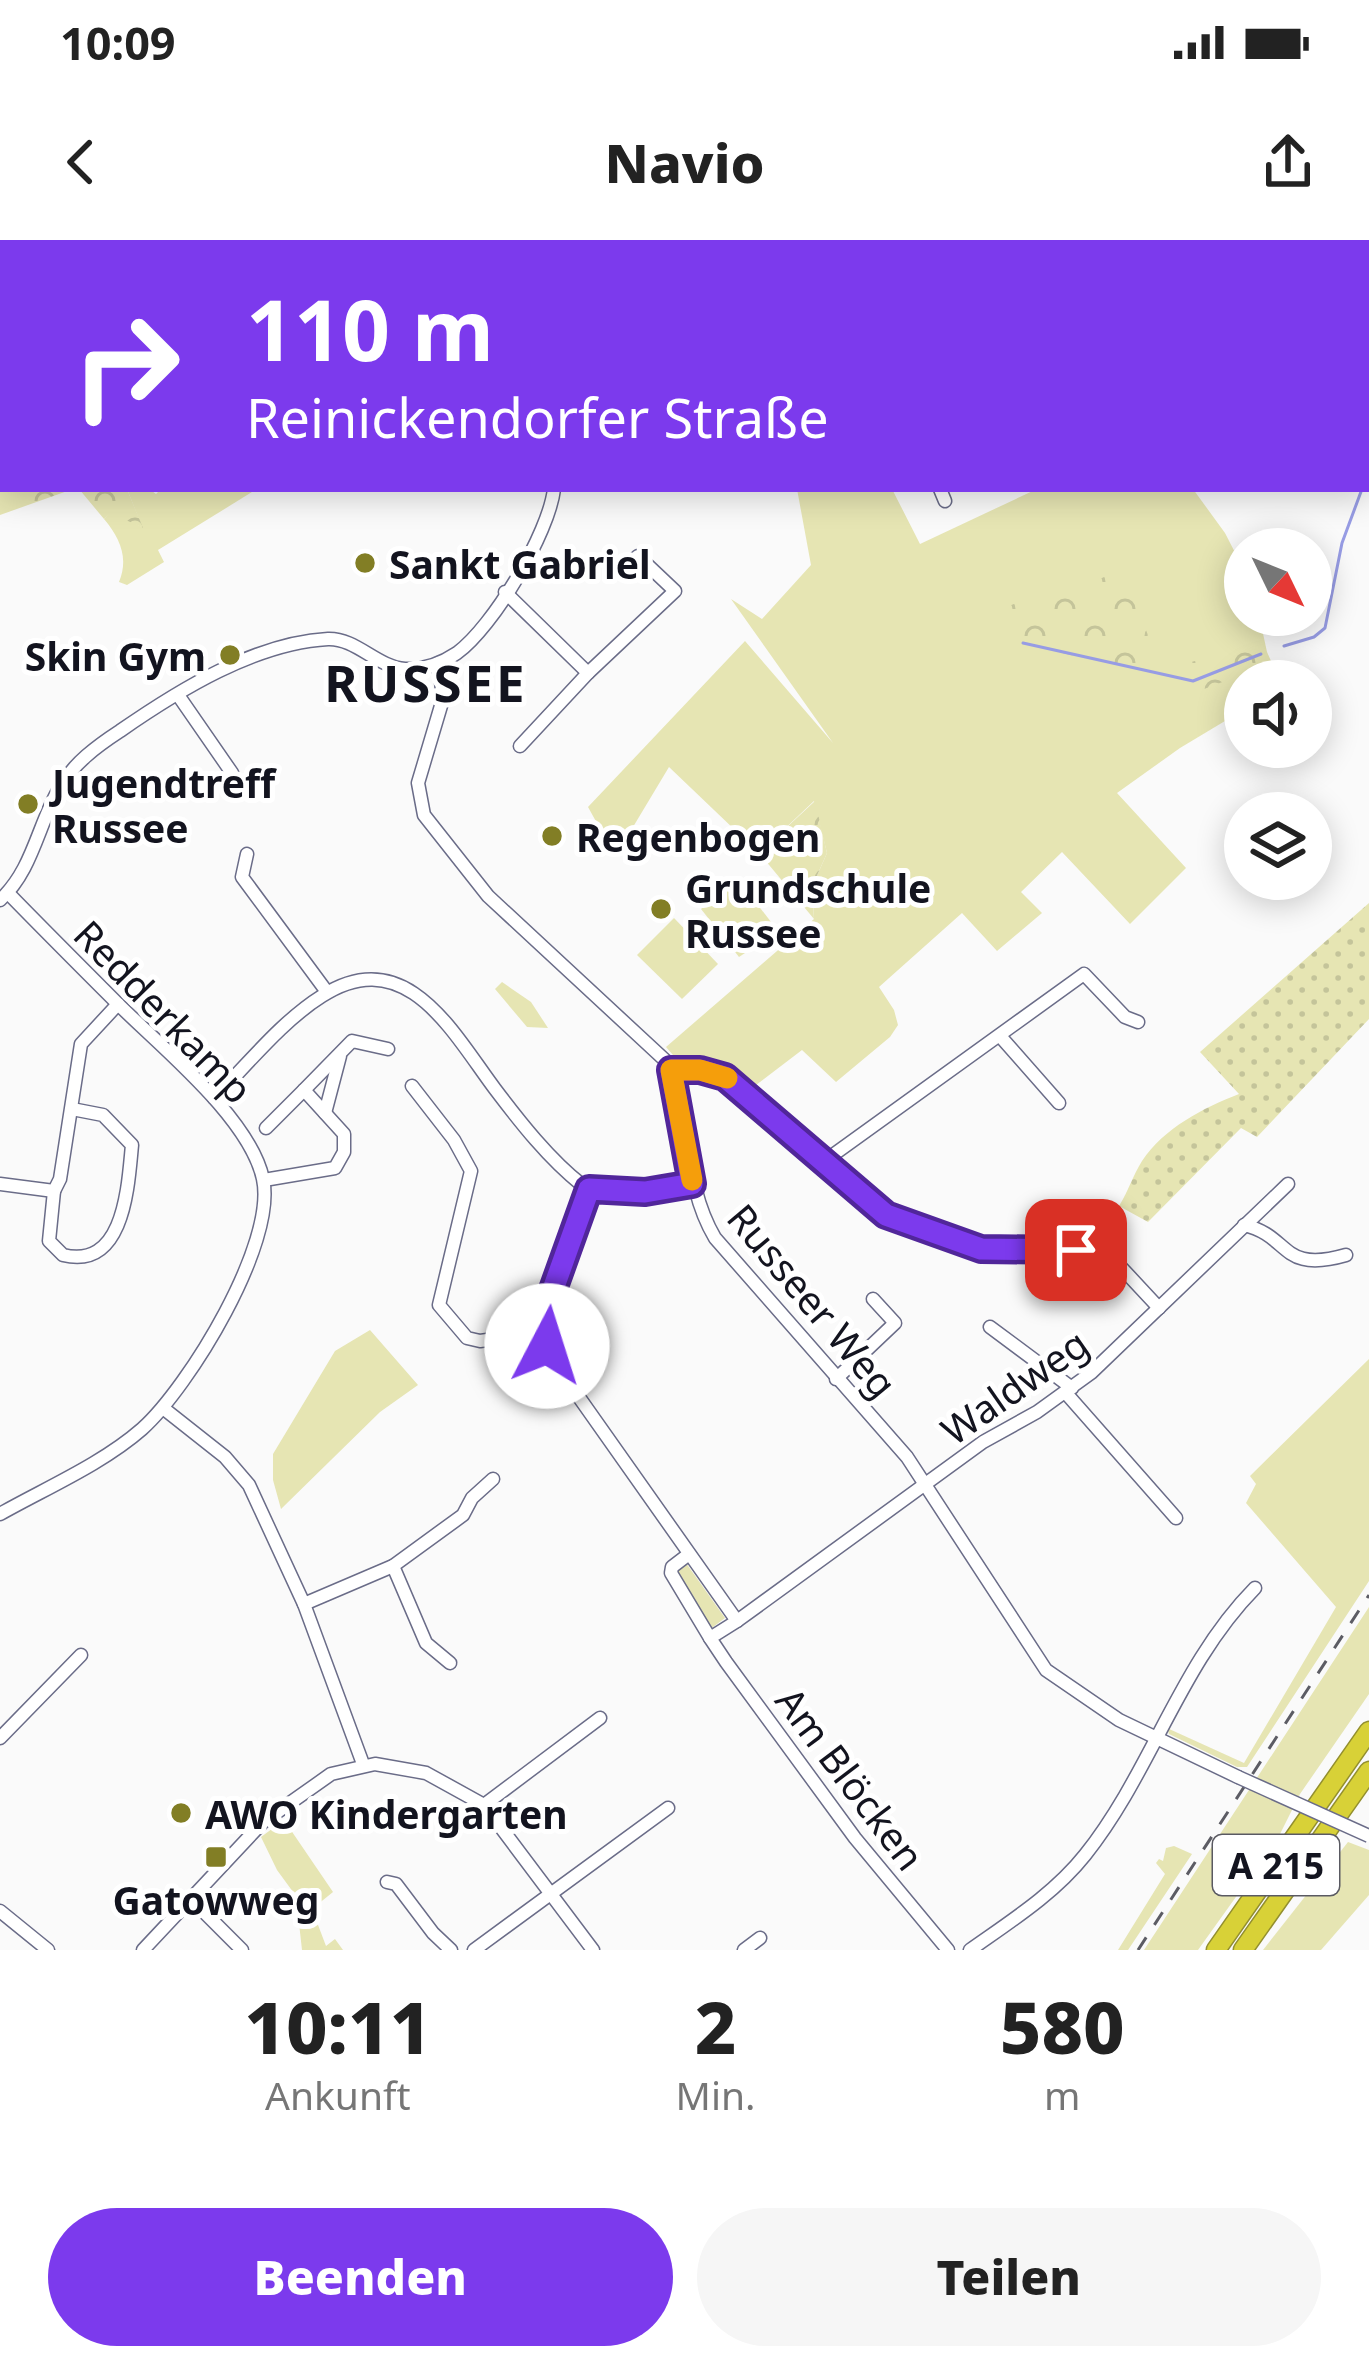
<!DOCTYPE html>
<html lang="de">
<meta charset="utf-8">
<style>
:root{--surface:#fff;--page:#f6f6f6;--text:#222;--muted:#767676;--accent:#7c3aed}
body{margin:0;font-family:"Noto Sans",sans-serif;background:var(--page);color:var(--text);height:100vh;display:flex;flex-direction:column;font-size:45px;white-space:nowrap}
*{box-sizing:border-box;margin:0}
p{font-size:39px;color:var(--muted)}
.icon{flex:none;width:66px;height:66px;fill:none;stroke:currentColor;stroke-width:2;stroke-linecap:round;stroke-linejoin:round}
.map{position:relative;height:1710px;overflow:hidden}
.details{display:flex;flex-direction:column;background:var(--surface);flex:1}
.details>*{flex:none}
.hud{position:absolute;left:0px;top:0px;width:1371px;height:252px;box-shadow:0 6px 30px #0003;background:#7c3aed;color:#fff;overflow:hidden}
.needle{width:78px;rotate:133deg}
.fabs{position:absolute;left:1224px;top:288px;display:grid;gap:24px}
.fabs a{display:grid;place-items:center;width:108px;height:108px;border-radius:50%;background:var(--surface);box-shadow:0 6px 30px #0003;font-size:60px}
.pin{position:absolute;display:grid;place-items:center;width:102px;height:102px;color:#fff;margin:-51px;border-radius:24px;box-shadow:0 6px 18px #0006}
.me{position:absolute;width:132px;margin:-66px;rotate:5deg;stroke-linejoin:round;filter:drop-shadow(0 0 9px #0008)}
.turn{display:flex;align-items:center;gap:42px;height:252px;padding:0 48px;font-size:54px}
.turn .icon{width:156px;height:156px;stroke-width:2.5}
.turn b{display:block;font-size:84px;line-height:102px}
.eta{display:flex;justify-content:space-evenly;align-items:center;height:204px;text-align:center}
.eta b{font-size:72px;font-weight:800;line-height:84px}
.action{display:flex;gap:24px;margin-top:auto;padding:24px 48px}
.action a{flex:1;height:138px;border-radius:72px;background:var(--accent);color:#fff;font-size:48px;font-weight:800;line-height:138px;text-align:center}
.action a+a{background:var(--page);color:var(--text)}
.status{display:flex;justify-content:space-between;align-items:center;height:84px;padding:0 60px;background:var(--surface);direction:ltr}
.status svg{height:33px;fill:currentColor}
header{display:flex;justify-content:space-between;align-items:center;height:156px;padding:0 48px;background:var(--surface);font-size:54px;font-weight:800}
.map>svg:first-child{display:block}
.green{fill:#e6e5b3}
.forest{fill:url(#forest-crowns)}
.garden{fill:url(#garden-dots)}
.lines{fill:none;stroke-linecap:round;stroke-linejoin:round}
.stream{stroke:#979ce4;stroke-width:3}
.minor-casing{stroke:#6a6c88;stroke-width:15}
.highway-casing{stroke:#938f2f;stroke-width:21}
.minor{stroke:#fff;stroke-width:12}
.highway{stroke:#d8d137;stroke-width:18}
.rail{stroke:#5c5c64;stroke-width:3;stroke-dasharray:15 15;stroke-linecap:butt}
.minor-bridge-casing{stroke:#6a6c88;stroke-width:15;stroke-linecap:butt}
.minor-bridge{stroke:#fff;stroke-width:12}
.route-casing{stroke:#51269a;stroke-width:30}
.route{stroke:#7c3aed;stroke-width:21}
.slow{stroke:#f59e0b;stroke-width:21}
.poi-dot{fill:#827e25;stroke:#fff;stroke-width:4.5}
.labels{text-anchor:middle;dominant-baseline:central;stroke-width:10;stroke-linejoin:round;paint-order:stroke}
.shield{fill:#fff;stroke:#5a5a62;stroke-width:3}
.shield-label{font-size:36px;font-weight:bold;fill:#13141f}
.poi-label{font-size:39px;font-weight:bold;fill:#13141f;stroke:#fff;text-anchor:start}
.street-label{font-size:39px;fill:#13141f;stroke:#fff}
.district-label{font-size:51px;font-weight:bold;letter-spacing:3px;fill:#13141f;stroke:#fff}
</style>
<div class="status"><b>10:09</b><svg viewBox="0 0 49 12"><path d="M0 12V9h3v3zM5 12V6h3v6zM10 12V3h3v9zM15 12V0h3v12zM26 1h20v11H26zM47 4h2v5h-2z"/></svg></div>
<header><svg class="icon" aria-label="back" viewBox="0 0 24 24"><path d="M15 5l-7 7 7 7"/></svg>Navio<svg class="icon" aria-label="share" viewBox="0 0 24 24"><path d="M12 15V3M7 8l5-5 5 5M5 13v7h14v-7"/></svg></header>
<div class="map">
<svg width="1369" height="1710" viewBox="0 0 1369 1710">
<defs>
<pattern id="forest-crowns" width="20" height="18" patternUnits="userSpaceOnUse" patternTransform="scale(3)"><rect width="20" height="18" fill="#e6e5b3"/><path d="M2 6a3 3 0 1 1 6 0M12 15a3 3 0 1 1 6 0" fill="none" stroke="#c4c49a"/></pattern>
<pattern id="garden-dots" width="8" height="8" patternUnits="userSpaceOnUse" patternTransform="scale(3)"><rect width="8" height="8" fill="#e6e5b3"/><path d="M2 2h.1M6 6h.1" fill="none" stroke="#c4c49a" stroke-width="1.8" stroke-linecap="round"/></pattern>
</defs>
<rect width="100%" height="100%" fill="#fafafa"/>
<!-- green -->
<g class="green">
<path d="M127,249H149L156,254L161,249H257L158,310L164,322L127,345L119,342C129,318 120,298 104,279L111,272L142,287Z"/>
<polygon points="797,249 892,249 920,304 1037,249 1193,249 1225,293 1245,332 1245,375 1259,375 1267,412 1280,441 1245,441 1245,469 1180,508 1117,553 1186,628 1130,684 1062,612 1021,652 1042,673 997,711 962,673 879,747 894,770 898,785 890,797 836,842 802,810 752,848 711,825 679,822 666,807 814,679 812,647 827,613 814,561 759,613 669,527 630,592 613,612 588,567 745,401 833,503 731,359 762,379 811,325"/>
<polygon points="737,638 778,691 739,717 701,669"/>
<polygon points="674,678 718,724 682,759 637,715"/>
<polygon points="502,742 531,762 548,788 527,787 495,749"/>
<polygon points="370,1090 418,1145 380,1172 281,1269 273,1240 273,1214 335,1111"/>
<polygon points="1369,1119 1369,1341 1247,1527 1237,1527 1169,1494 1167,1488 1244,1523 1336,1367 1246,1263 1256,1244 1250,1236"/>
<polygon points="686,1323 725,1378 709,1390 677,1334 678,1327"/>
<polygon points="1369,1367 1369,1454 1300,1554 1278,1598 1198,1710 1144,1710"/>
<polygon points="284,1580 333,1652 312,1669 326,1706 335,1699 343,1710 302,1710 296,1656 277,1630 261,1597"/>
<polygon points="1348,1602 1369,1610 1369,1655 1321,1710 1263,1710"/>
<polygon points="1174,1606 1192,1614 1128,1710 1118,1710 1165,1634 1156,1623 1159,1619 1163,1621 1166,1608"/>
</g>
<!-- forest -->
<g class="forest">
<polygon points="0,0 459,0 460,3 3,3 3,249 73,249 0,275"/>
<polygon points="79,249 127,249 143,288 111,273 104,279"/>
<polygon points="1122,328 1156,416 1152,434 1006,400 997,371 1035,355 1052,363"/>
<polygon points="1250,405 1261,414 1256,429 1199,451 1174,448 1165,437 1174,427"/>
<polygon points="815,561 827,613 812,647 814,679 759,613"/>
</g>
<!-- garden -->
<path class="garden" d="M1369,663V779L1257,897L1241,888L1148,982L1119,966C1128,952 1133,935 1142,921C1164,888 1203,868 1239,854L1200,812Z"/>
<g class="lines">
<!-- stream -->
<g class="stream">
<polyline points="142,0 143,3"/>
<polyline points="1368,232 1369,230"/>
<polyline points="1023,403 1193,441 1261,414"/>
<polyline points="1284,406 1314,397 1325,388 1342,303 1362,249"/>
</g>
<!-- minor casing -->
<g class="minor-casing">
<g id="minor">
<polyline points="659,0 661,3"/>
<polyline points="1071,0 1073,3"/>
<polyline points="568,3 571,0"/>
<polyline points="725,3 730,0"/>
<polyline points="940,249 945,261"/>
<polyline points="505,352 588,433 675,351 638,316 624,329"/>
<path d="M439,423L443,459L418,543L424,575L488,656L667,822C694,875 680,939 715,998L907,1217L1046,1430L1119,1480L1238,1537"/>
<polyline points="178,455 232,533"/>
<polyline points="520,506 588,433"/>
<polyline points="247,614 242,637 327,752"/>
<path d="M0,660C33,630 38,584 60,547C74,523 97,506 120,491C179,450 255,403 328,399C356,398 377,427 405,429C423,430 442,423 457,413C493,387 549,293 554,249"/>
<polyline points="1000,796 1059,863"/>
<polyline points="671,830 700,830 725,837 885,975 981,1009 1088,1012 1118,1024 1159,1068"/>
<polyline points="412,846 454,900 471,931 439,1065 467,1098 480,1101 545,1092"/>
<path d="M214,858C248,824 282,781 322,756C406,702 453,793 495,849C520,882 549,919 582,945L645,952L692,944"/>
<polyline points="325,873 340,816"/>
<polyline points="266,888 304,850"/>
<polyline points="826,920 1084,734 1125,777 1138,782"/>
<polyline points="264,940 335,928 344,912 344,894 304,850 352,801 388,809"/>
<polyline points="0,944 54,951 60,939 81,804 118,764"/>
<path d="M589,948C570,1000 531,1064 552,1119L737,1381L710,1398L726,1422L855,1598L948,1710"/>
<path d="M54,951L49,1001L63,1015C125,1030 128,945 132,905L103,875L72,869"/>
<path d="M1244,985C1291,996 1280,1034 1346,1015"/>
<polyline points="990,1087 1072,1148"/>
<polyline points="836,1139 895,1083 873,1059"/>
<polyline points="1065,1152 1176,1278"/>
<polyline points="163,1168 225,1217 249,1245 304,1364 363,1524"/>
<path d="M0,1274C46,1248 102,1224 142,1189C189,1147 277,1003 263,939C250,878 161,807 118,764C81,727 44,690 8,653"/>
<polyline points="689,1314 672,1327 671,1333 710,1398"/>
<polyline points="393,1326 426,1403 450,1423"/>
<polyline points="304,1364 393,1326 463,1275 472,1258 493,1239"/>
<polyline points="737,1381 983,1202 1037,1172 1091,1133 1288,944"/>
<polyline points="0,1498 81,1415"/>
<polyline points="484,1565 600,1478"/>
<polyline points="387,1642 396,1644 433,1693 451,1710"/>
<polyline points="189,1657 242,1710"/>
<polyline points="0,1671 48,1710"/>
<polyline points="143,1710 263,1582 331,1534 375,1524 426,1533 484,1565 593,1710"/>
<polyline points="474,1710 668,1568"/>
<polyline points="744,1710 760,1698"/>
<path d="M970,1710C1011,1681 1054,1654 1085,1615C1152,1531 1179,1425 1255,1348"/>
</g>
</g>
<!-- highway casing -->
<g class="highway-casing">
<g id="highway">
<polyline points="1216,1710 1369,1491"/>
<polyline points="1243,1710 1369,1531"/>
</g>
</g>
<!-- minor -->
<use href="#minor" class="minor"/>
<!-- highway -->
<use href="#highway" class="highway"/>
<!-- rail -->
<polyline class="rail" points="1138,1710 1369,1355"/>
<!-- minor-bridge casing -->
<g class="minor-bridge-casing">
<polyline id="minor-bridge" points="1238,1537 1369,1596"/>
</g>
<!-- minor-bridge -->
<use href="#minor-bridge" class="minor-bridge"/>
</g>
<g class="lines">
<!-- route casing -->
<g class="route-casing">
<polyline id="route" points="547,1106 546,1069 589,949 645,952 692,944 671,830 700,830 725,837 886,975 981,1009 1076,1010"/>
</g>
<!-- route -->
<use href="#route" class="route"/>
<!-- slow -->
<polyline class="slow" points="692,940 671,830 700,830 727,838"/>
</g>
<!-- markers -->
<g class="poi-dot">
<circle cx="365" cy="323" r="12"/>
<circle cx="230" cy="415" r="12"/>
<circle cx="28" cy="564" r="12"/>
<circle cx="552" cy="596" r="12"/>
<circle cx="661" cy="669" r="12"/>
<circle cx="181" cy="1573" r="12"/>
<rect x="204" y="1605" width="24" height="24" rx="6"/>
</g>
<g class="labels">
<!-- shield labels -->
<rect class="shield" x="1213" y="1595" width="126" height="60" rx="9"/>
<g class="shield-label">
<text x="1276" y="1625">A 215</text>
</g>
<!-- poi labels -->
<g class="poi-label">
<text x="389" y="323">Sankt Gabriel</text>
<text x="206" y="415" text-anchor="end">Skin Gym</text>
<text x="52" y="542">Jugendtreff<tspan x="52" dy="45">Russee</tspan></text>
<text x="576" y="596">Regenbogen</text>
<text x="685" y="647">Grundschule<tspan x="685" dy="45">Russee</tspan></text>
<text x="205" y="1573">AWO Kindergarten</text>
<text x="216" y="1659" text-anchor="middle">Gatowweg</text>
</g>
<!-- street labels -->
<g class="street-label">
<text transform="translate(164 771) rotate(46)">Redderkamp</text>
<text transform="translate(813 1060) rotate(50)">Russeer Weg</text>
<text transform="translate(1014 1146) rotate(-35)">Waldweg</text>
<text transform="translate(851 1538) rotate(53)">Am Blöcken</text>
</g>
<!-- district labels -->
<g class="district-label">
<text x="426" y="442">RUSSEE</text>
</g>
</g>
</svg>
<div class="fabs">
<a><svg class="needle" viewBox="-14 -14 28 28"><path d="M0-13l5 13h-10z" fill="#e53935"/><path d="M0 13l5-13h-10z" fill="#767676"/></svg></a>
<a><svg class="icon" aria-label="sound" viewBox="0 0 24 24"><path d="M4 9h4l5-4v14l-5-4H4zM17 9q2 3 0 6"/></svg></a>
<a><svg class="icon" aria-label="layers" viewBox="0 0 24 24"><path d="M12 4l9 5-9 5-9-5zM3 14l9 5 9-5"/></svg></a>
</div>
<div class="pin" style="left:1076px;top:1010px;background:#d93025"><svg class="icon" aria-label="arrive" viewBox="0 0 24 24"><path d="M6 21V4h12l-3 4 3 4H6"/></svg></div>
<svg class="me" style="left:547px;top:1106px" viewBox="-20 -20 40 40"><circle r="19" fill="#fff"/><path d="M0-13L10 11 0 6-10 11z" fill="#7c3aed"/></svg>
<div class="hud">
<div class="turn"><svg class="icon" aria-label="right" viewBox="0 0 24 24"><path d="M7 20v-9h11M14 6l5 5-5 5"/></svg><div><b>110 m</b>Reinickendorfer Straße</div></div>
</div>
</div>
<section class="details">
<div class="eta">
<div><b>10:11</b><p>Ankunft</p></div>
<div><b>2</b><p>Min.</p></div>
<div><b>580</b><p>m</p></div>
</div>
<div class="action"><a>Beenden</a><a>Teilen</a></div>
</section>
